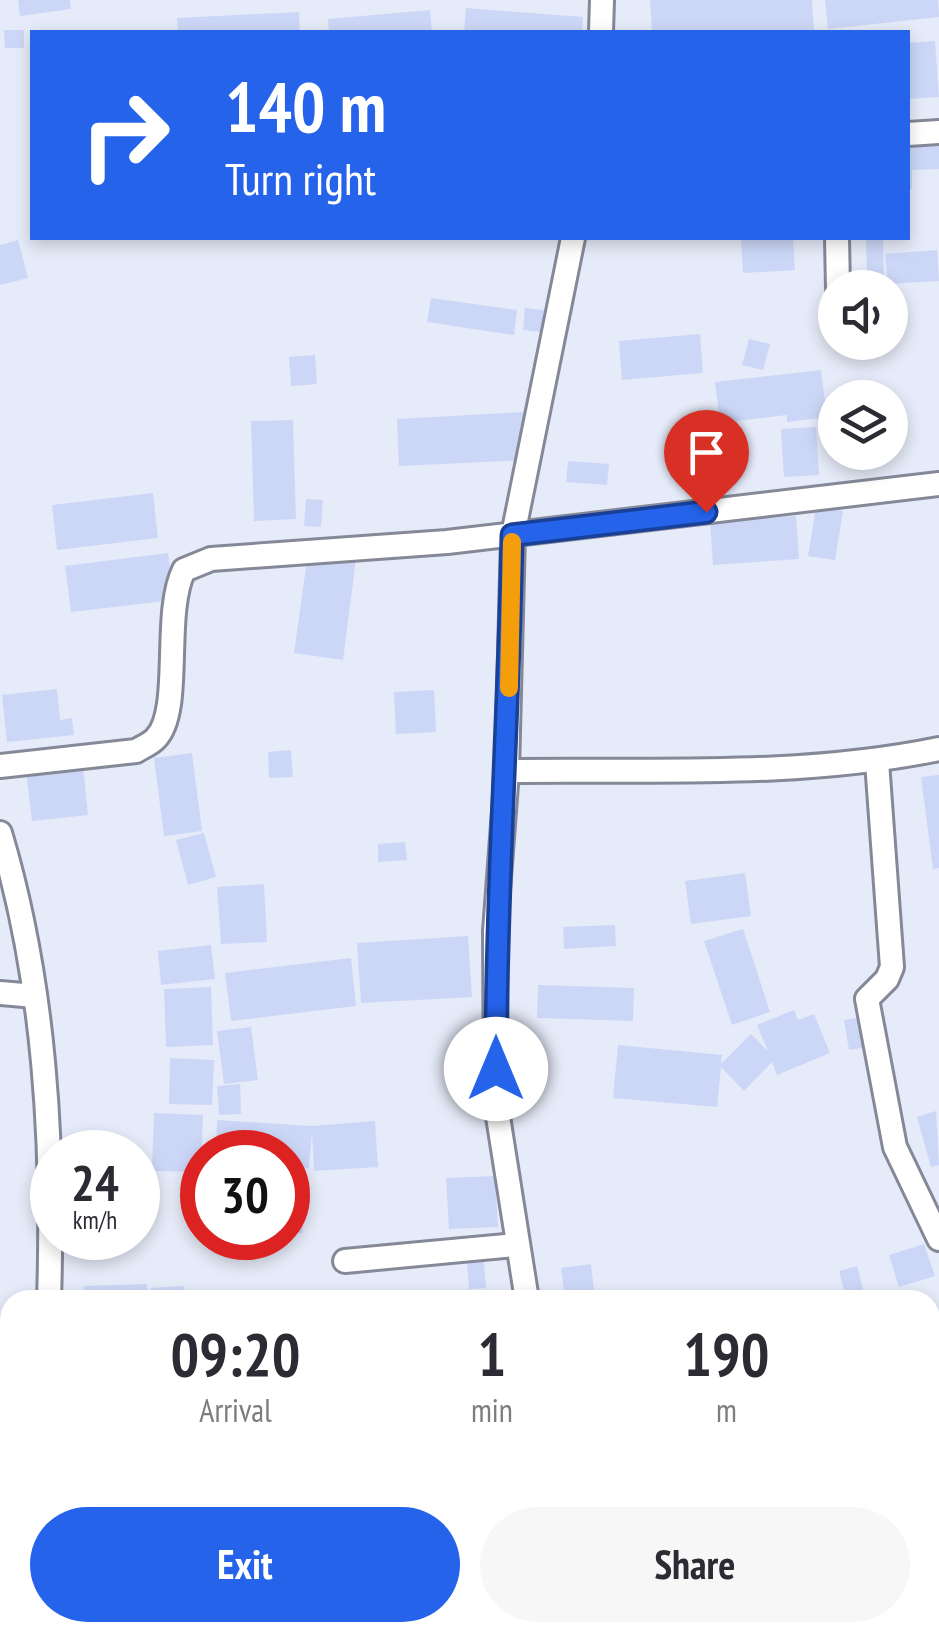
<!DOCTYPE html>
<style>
:root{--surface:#fff;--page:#f7f7f7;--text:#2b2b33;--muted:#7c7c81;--accent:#2563eb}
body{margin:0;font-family:"PT Sans Narrow",sans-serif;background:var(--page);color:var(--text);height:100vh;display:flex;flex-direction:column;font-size:38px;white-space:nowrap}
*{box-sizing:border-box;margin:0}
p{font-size:32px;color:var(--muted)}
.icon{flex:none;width:55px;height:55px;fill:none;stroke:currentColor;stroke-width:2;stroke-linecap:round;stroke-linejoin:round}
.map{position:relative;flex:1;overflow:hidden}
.details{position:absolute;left:0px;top:1290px;width:940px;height:352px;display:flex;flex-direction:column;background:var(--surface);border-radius:30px 30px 0 0;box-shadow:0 5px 15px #0003}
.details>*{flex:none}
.guide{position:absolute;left:30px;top:30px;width:880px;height:210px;border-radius:0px;box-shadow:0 5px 15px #0003;background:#2563eb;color:#fff;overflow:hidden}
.controls{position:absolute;left:818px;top:270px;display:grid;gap:20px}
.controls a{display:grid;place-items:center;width:90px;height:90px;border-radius:50%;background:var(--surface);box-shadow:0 5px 15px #0003;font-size:50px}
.speed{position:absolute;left:30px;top:1130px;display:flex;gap:20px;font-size:50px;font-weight:700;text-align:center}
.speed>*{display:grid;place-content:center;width:130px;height:130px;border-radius:50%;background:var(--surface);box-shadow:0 5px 15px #0003;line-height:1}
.speed small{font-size:25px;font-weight:400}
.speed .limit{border:15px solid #d22;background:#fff;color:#111}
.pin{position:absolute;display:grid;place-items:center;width:85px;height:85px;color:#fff;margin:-102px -42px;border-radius:50% 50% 50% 0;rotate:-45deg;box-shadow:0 0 10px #0007}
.pin .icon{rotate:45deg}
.me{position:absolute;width:110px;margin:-55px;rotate:0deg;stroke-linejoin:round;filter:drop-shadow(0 0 8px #0008)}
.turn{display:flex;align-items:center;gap:35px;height:210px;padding:0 30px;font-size:45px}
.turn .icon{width:130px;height:130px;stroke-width:2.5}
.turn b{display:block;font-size:70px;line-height:85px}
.eta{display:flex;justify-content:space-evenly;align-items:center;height:170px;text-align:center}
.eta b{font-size:60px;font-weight:800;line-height:70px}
.button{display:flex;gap:20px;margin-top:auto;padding:20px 30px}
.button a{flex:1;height:115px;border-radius:60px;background:var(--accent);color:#fff;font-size:40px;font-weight:800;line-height:115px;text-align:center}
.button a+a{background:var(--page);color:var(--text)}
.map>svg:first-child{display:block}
.building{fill:#ccd7f7}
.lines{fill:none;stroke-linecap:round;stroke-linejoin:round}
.minor-casing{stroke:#858997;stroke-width:28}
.minor{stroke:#fff;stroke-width:22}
.route-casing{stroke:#184099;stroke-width:25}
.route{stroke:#2563eb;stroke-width:18}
.slow{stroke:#f59e0b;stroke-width:18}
</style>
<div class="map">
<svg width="939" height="1642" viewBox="0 0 939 1642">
<rect width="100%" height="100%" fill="#e6ebf9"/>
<!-- building -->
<g class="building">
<polygon points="18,0 70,0 71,9 20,16"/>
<polygon points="650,0 812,0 814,32 652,32"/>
<polygon points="825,0 938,0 939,17 828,29"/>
<polygon points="466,8 583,17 582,32 464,32"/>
<polygon points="430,10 432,32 329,32 328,19"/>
<polygon points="299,12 300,32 178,32 177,18"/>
<polygon points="4,30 24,30 24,48 5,48"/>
<polygon points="935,41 939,97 908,99 908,43"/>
<polygon points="939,146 939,169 912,170 912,189 908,189 908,147"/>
<polygon points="741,238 793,238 795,270 743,273"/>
<polygon points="866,238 883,238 884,281 867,281"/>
<polygon points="18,240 28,278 0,285 0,245"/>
<polygon points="937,250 939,281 888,284 885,254"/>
<polygon points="431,298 517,310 514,335 427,322"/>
<polygon points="525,308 544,310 541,332 523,330"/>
<polygon points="700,334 703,373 622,380 619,341"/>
<polygon points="749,339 770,344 763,370 742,365"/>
<polygon points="315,355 317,384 291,386 289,357"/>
<polygon points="821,370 827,417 787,422 787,415 720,423 715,382"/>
<polygon points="524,412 527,460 399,466 397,419"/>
<polygon points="293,420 296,519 254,521 251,421"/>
<polygon points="816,427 819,475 784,477 781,429"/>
<polygon points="568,461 609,464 607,485 566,482"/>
<polygon points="153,493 158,538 57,550 52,505"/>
<polygon points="306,499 323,500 321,527 304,526"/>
<polygon points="816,507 843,511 835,560 808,556"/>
<polygon points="796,516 799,559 713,565 710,522"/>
<polygon points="168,553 174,600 71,612 65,566"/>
<polygon points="308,553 356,559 343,660 294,653"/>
<polygon points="57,689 60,720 72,718 74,735 7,742 2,695"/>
<polygon points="434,690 436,732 396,734 394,692"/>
<polygon points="291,750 293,777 269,778 268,752"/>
<polygon points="192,753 202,831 164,836 154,758"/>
<polygon points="82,756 88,815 32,821 25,762"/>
<polygon points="939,775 939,868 933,869 921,777"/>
<polygon points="204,833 216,877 188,885 176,840"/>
<polygon points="405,842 407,860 378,862 378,844"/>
<polygon points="745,873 751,916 691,924 685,881"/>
<polygon points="264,884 267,942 221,944 217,887"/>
<polygon points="615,925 616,946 564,949 563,927"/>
<polygon points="743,929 770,1012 732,1025 704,941"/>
<polygon points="468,936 472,997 361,1003 357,943"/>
<polygon points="211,945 215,979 161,985 158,951"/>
<polygon points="351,958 356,1006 231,1021 225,973"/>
<polygon points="538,985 634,988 633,1021 537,1018"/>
<polygon points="211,987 213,1045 166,1047 164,989"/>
<polygon points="794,1010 798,1020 814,1014 830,1053 777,1075 772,1062 744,1091 721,1067 717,1107 613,1098 618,1045 722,1055 721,1064 751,1034 768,1051 757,1025"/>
<polygon points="863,1017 868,1047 849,1050 844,1020"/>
<polygon points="251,1027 258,1080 224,1084 217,1031"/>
<polygon points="170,1058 214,1060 212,1105 169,1104"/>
<polygon points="240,1084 241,1114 219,1115 217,1086"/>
<polygon points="936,1111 939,1165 931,1167 917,1117"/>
<polygon points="154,1113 203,1115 201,1172 152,1171"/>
<polygon points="217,1120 312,1126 375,1121 378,1167 314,1171 312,1132 309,1168 288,1167 288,1152 216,1152"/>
<polygon points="495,1176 498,1227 449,1229 446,1178"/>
<polygon points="288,1177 299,1177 303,1233 288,1234"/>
<polygon points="924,1244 935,1276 899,1287 889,1255"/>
<polygon points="483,1250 486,1288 469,1289 466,1252"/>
<polygon points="591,1264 595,1300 565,1300 561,1268"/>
<polygon points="857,1266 864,1293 846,1298 839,1271"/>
<polygon points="147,1284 147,1300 84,1300 84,1286"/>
<polygon points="184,1286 185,1300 152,1300 151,1288"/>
</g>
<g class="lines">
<!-- minor casing -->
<g class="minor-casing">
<g id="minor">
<polyline points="601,32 602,0"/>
<polyline points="908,134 939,132"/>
<polyline points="837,238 838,288"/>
<polyline points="877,762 892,967 887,979 867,999 895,1147 939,1239"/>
<path d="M0,766L136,751C142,747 151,744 156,738C183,710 162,614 184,570L211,559L447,542L939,484"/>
<path d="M507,771C651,769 798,778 939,749"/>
<path d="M0,833C45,983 54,1144 49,1300"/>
<polyline points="0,993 35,996"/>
<polyline points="345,1261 516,1245"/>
<polyline points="527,1300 496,1104 495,931 507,771 513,535 573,238"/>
<polyline points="0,1541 10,1542"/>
<polyline points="607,1632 611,1642"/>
<polyline points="17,1642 18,1632"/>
</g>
</g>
<!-- minor -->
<use href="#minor" class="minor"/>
</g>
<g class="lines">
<!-- route casing -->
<g class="route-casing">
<path id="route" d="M496,1069C496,891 509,713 512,535L706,512"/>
</g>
<!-- route -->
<use href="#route" class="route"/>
<!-- slow -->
<polyline class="slow" points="509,688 512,542"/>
</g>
</svg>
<div class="controls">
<a><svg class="icon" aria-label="sound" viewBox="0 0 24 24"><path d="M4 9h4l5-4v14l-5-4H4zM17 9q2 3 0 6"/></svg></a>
<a><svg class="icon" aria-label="layers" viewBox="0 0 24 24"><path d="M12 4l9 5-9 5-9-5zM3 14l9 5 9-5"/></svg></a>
</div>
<div class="speed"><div>24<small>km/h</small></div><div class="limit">30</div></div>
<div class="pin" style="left:706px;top:512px;background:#d93025"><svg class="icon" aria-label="arrive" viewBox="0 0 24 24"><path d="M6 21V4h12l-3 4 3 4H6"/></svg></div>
<svg class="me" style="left:496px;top:1069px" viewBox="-20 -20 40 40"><circle r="19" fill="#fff"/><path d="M0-13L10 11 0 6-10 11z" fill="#2563eb"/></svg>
<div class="guide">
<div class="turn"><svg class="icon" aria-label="right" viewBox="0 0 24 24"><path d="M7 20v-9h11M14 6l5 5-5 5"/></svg><div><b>140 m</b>Turn right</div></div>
</div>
<section class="details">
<div class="eta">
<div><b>09:20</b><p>Arrival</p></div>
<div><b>1</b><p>min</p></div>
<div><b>190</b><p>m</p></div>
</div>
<div class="button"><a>Exit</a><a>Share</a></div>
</section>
</div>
